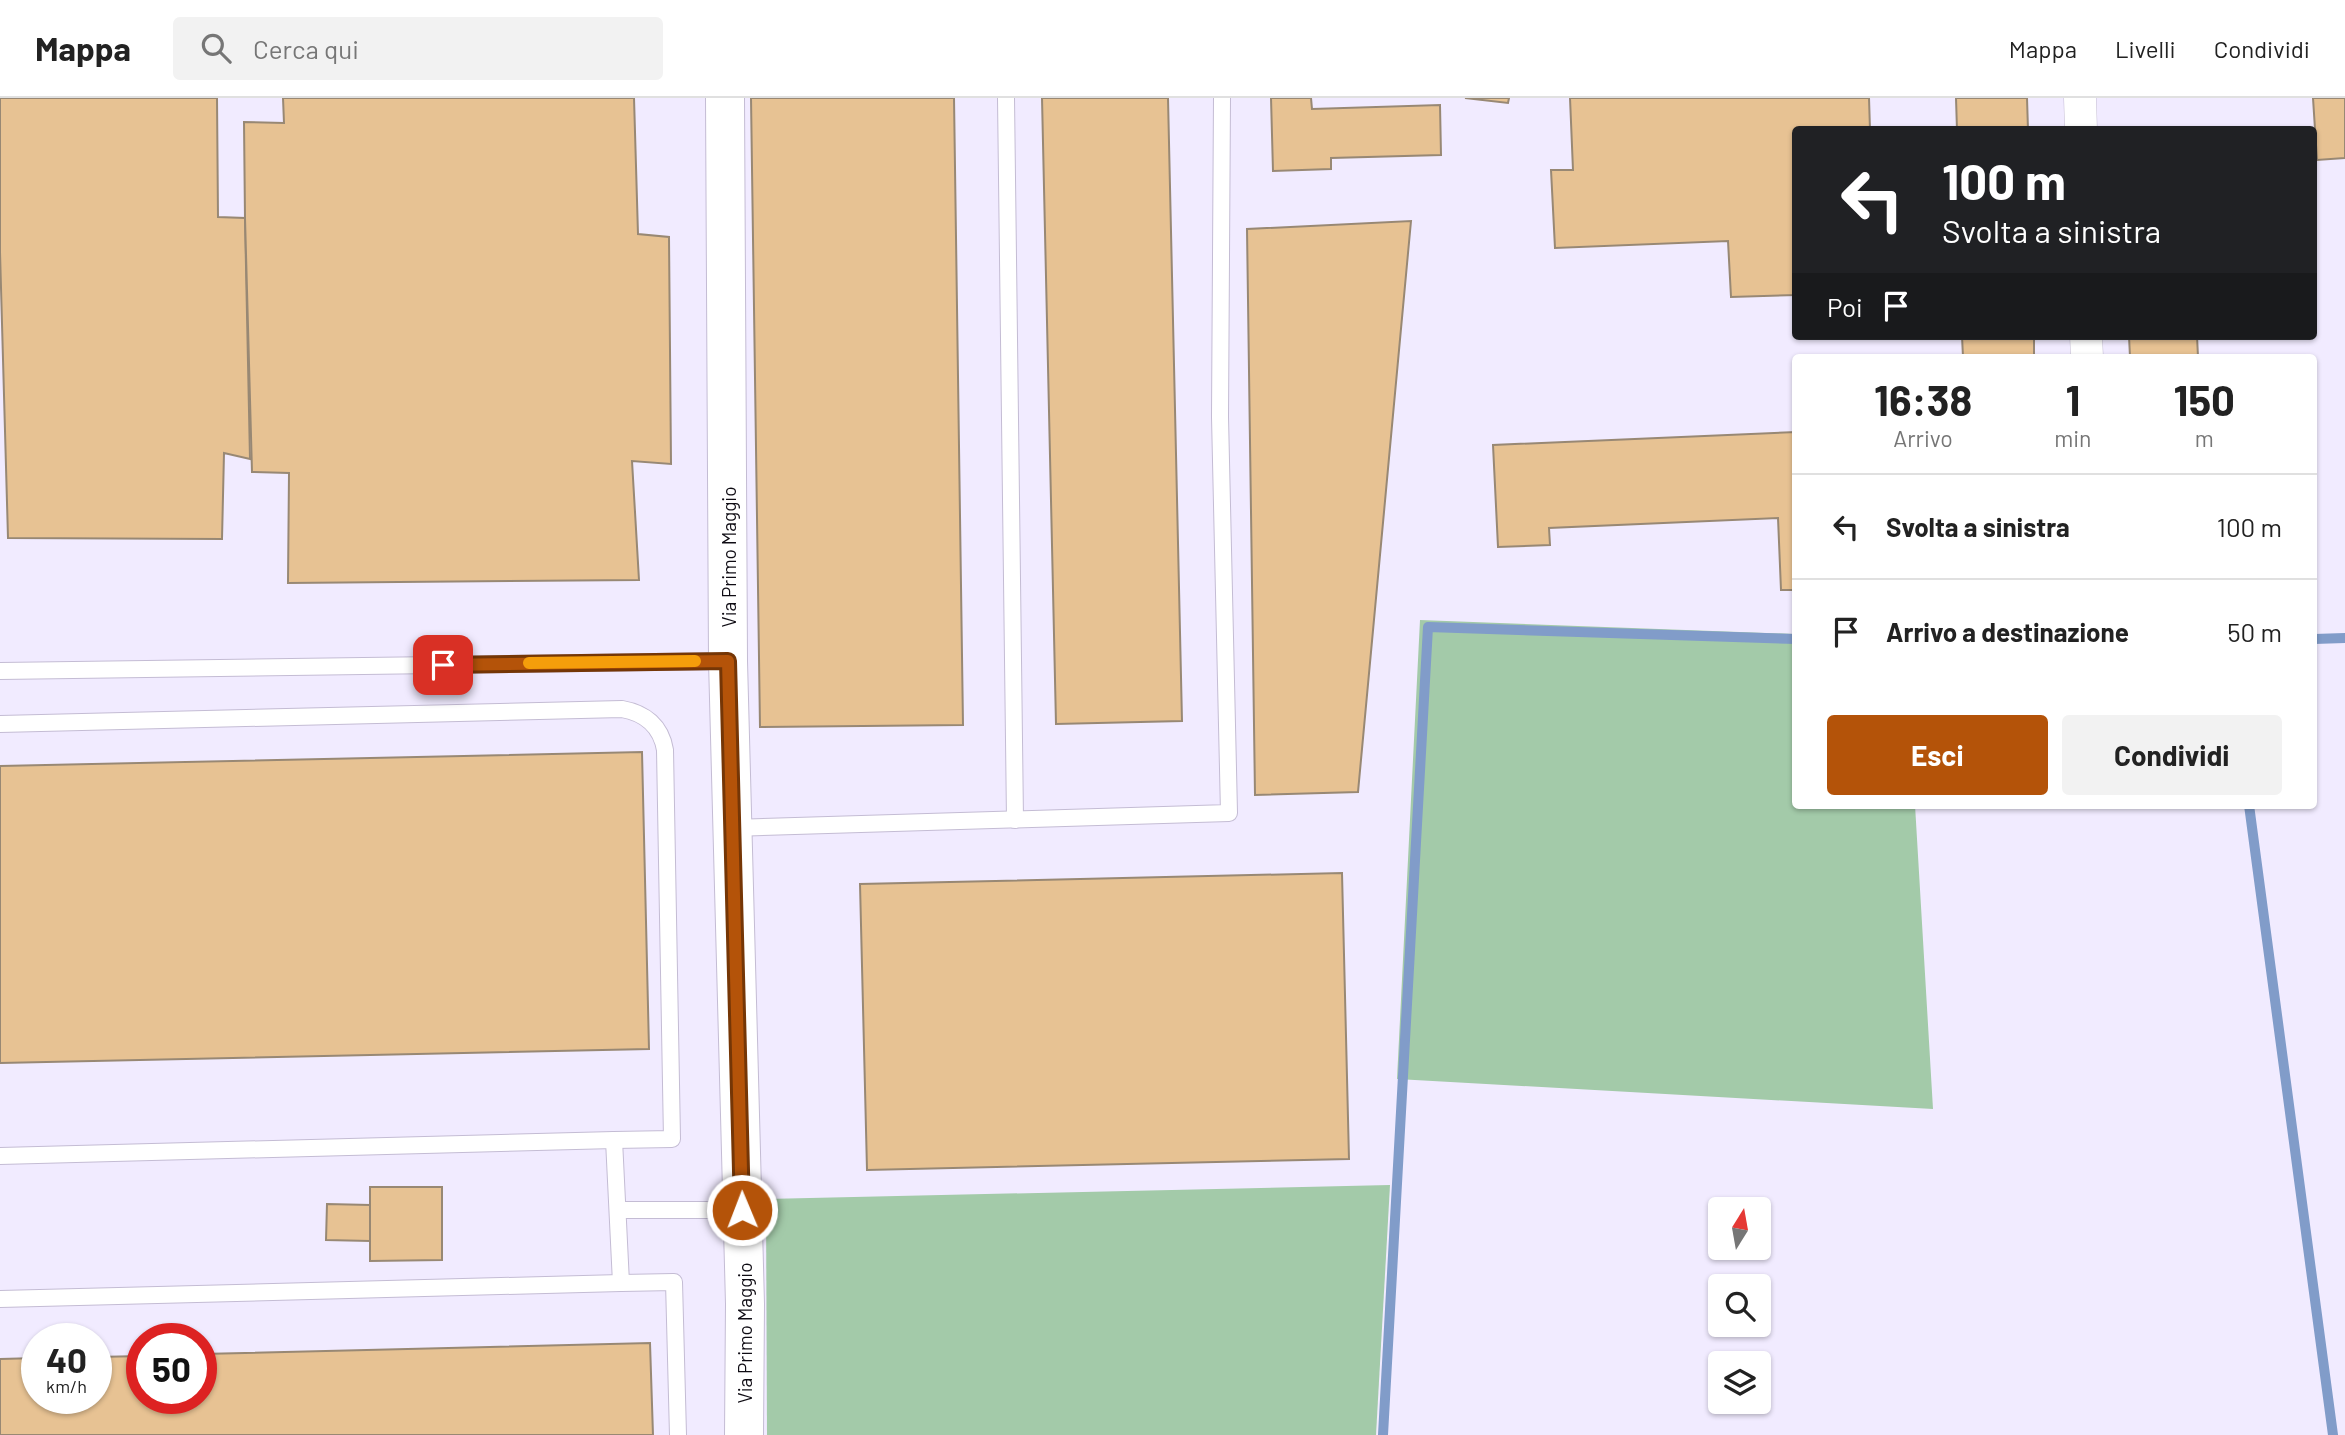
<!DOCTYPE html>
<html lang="it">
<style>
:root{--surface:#fff;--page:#f2f2f2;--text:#222;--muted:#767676;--line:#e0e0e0;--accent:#b45309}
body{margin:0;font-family:Barlow,sans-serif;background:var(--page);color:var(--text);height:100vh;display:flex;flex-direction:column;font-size:26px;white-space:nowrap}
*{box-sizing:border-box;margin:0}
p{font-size:23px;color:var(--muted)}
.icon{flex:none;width:38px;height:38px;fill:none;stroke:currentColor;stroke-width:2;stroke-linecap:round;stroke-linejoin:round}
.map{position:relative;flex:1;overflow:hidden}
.side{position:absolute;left:1792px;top:256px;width:525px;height:455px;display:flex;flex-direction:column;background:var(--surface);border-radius:7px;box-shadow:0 2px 5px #0004}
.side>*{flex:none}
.hud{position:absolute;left:1792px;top:28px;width:525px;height:214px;border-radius:7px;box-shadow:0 2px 5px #0004;background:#202124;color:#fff;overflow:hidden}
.needle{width:46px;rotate:11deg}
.fabs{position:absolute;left:1708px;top:1099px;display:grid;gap:14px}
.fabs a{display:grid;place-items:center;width:63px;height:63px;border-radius:7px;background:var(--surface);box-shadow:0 2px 5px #0004;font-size:35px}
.speed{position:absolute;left:21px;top:1225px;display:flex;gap:14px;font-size:35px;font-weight:700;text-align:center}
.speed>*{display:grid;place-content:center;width:91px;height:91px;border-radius:50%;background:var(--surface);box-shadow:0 2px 5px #0004;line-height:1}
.speed small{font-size:18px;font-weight:400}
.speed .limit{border:10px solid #d22;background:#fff;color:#111}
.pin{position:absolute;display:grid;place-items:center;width:60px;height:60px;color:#fff;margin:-30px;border-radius:14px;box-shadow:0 4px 10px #0006}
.me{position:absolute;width:77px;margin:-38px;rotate:359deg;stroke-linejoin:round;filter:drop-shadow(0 0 5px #0008)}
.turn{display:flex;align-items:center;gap:24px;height:147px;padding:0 35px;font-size:32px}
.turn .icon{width:91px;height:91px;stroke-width:2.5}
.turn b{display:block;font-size:49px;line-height:60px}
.then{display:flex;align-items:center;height:66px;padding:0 35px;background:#0003;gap:14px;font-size:26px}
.eta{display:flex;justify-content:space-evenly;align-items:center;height:119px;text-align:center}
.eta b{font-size:42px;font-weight:700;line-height:49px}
.primary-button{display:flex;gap:14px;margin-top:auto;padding:14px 35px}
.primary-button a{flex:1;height:80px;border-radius:7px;background:var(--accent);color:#fff;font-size:28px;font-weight:700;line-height:80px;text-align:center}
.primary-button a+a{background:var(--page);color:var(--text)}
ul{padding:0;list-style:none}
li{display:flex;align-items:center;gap:21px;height:105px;padding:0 35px;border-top:2px solid var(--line)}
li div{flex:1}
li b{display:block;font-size:26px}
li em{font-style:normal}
header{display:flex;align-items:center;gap:42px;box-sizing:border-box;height:98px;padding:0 35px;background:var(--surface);border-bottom:2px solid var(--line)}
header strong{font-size:33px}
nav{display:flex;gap:38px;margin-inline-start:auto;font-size:24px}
.search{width:490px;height:63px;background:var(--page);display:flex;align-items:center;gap:18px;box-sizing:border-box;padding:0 24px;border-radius:7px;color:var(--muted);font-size:26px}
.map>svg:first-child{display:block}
.green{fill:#a3caa9}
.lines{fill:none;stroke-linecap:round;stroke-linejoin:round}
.stream{stroke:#819cc9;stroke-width:10}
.building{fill:#e7c293;stroke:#988874;stroke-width:2}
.service-casing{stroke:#c4bcd4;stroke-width:18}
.minor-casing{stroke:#c4bcd4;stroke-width:33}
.secondary-casing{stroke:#c4bcd4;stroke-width:40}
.service{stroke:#fff;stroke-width:16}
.minor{stroke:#fff;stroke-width:32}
.secondary{stroke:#fff;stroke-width:38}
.route-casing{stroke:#753606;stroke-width:18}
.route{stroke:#b45309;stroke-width:12}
.slow{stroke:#f59e0b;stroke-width:12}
.labels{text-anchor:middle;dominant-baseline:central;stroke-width:5;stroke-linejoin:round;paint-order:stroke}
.street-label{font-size:19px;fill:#0e0b13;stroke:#fff}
</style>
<header>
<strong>Mappa</strong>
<div class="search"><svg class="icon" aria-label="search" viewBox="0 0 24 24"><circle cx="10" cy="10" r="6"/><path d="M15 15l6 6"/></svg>Cerca qui</div>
<nav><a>Mappa</a><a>Livelli</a><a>Condividi</a></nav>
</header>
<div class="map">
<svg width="2345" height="1337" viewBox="0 0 2345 1337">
<rect width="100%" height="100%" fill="#f1ebff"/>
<!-- green -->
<g class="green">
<polygon points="1420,522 1795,536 1796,707 1915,707 1933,1011 1397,981"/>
<polygon points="1390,1087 1376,1337 767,1337 766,1101"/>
</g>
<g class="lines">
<!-- stream -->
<g class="stream">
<polyline points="2314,541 2345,540"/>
<polyline points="2249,707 2333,1337"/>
<polyline points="1383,1337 1428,529 1796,541"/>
</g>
</g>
<!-- building -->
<g class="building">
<polygon points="0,0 217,0 218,119 245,120 250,361 224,355 222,441 8,440 0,154"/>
<polygon points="283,0 634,0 638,136 669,139 671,366 632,363 639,482 288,485 289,375 252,374 245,120 244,24 284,25"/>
<polygon points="751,0 954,0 963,627 760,629"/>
<polygon points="1042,0 1168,0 1182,623 1056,626"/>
<polygon points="1271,0 1311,0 1312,11 1440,7 1441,57 1331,60 1331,71 1273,73"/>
<polygon points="1465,0 1509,0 1508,5"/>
<polygon points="1570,0 1869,0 1870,32 1796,32 1796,197 1731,199 1728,143 1555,150 1551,72 1573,72"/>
<polygon points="1956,0 2027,0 2028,32 1957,32"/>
<polygon points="2313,0 2345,0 2345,60 2317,62"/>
<polygon points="1411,123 1358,694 1255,697 1247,131"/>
<polygon points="1962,238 2034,238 2034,259 1963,259"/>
<polygon points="2129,238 2197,238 2198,259 2130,259"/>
<polygon points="1796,334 1796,492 1781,492 1778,420 1549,430 1550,447 1498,449 1493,347"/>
<polygon points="642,654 649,951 0,965 0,668"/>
<polygon points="1342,775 1349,1061 867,1072 860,786"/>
<polygon points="370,1089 442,1089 442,1162 370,1163"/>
<polygon points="327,1106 370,1107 370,1143 326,1142"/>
<polygon points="650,1245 653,1337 0,1337 0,1261 37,1260 37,1300 96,1300 96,1259 142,1258 142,1300 201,1300 201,1256"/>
</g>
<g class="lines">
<!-- service casing -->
<g class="service-casing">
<g id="service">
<polyline points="1006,0 1015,722"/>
<polyline points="0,573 728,563"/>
<path d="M0,626L622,611C645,615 661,628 665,652L672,1041L614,1042"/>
<polyline points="732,730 1229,715 1220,319 1222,0"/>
<polyline points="0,1058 614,1042 621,1185 0,1201"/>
<polyline points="618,1112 742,1112"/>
<polyline points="621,1185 674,1184 678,1337"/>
</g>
</g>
<!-- minor casing -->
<g class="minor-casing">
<g id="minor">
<polyline points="2080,0 2081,32"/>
<polyline points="2086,238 2087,259"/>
</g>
</g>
<!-- secondary casing -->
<g class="secondary-casing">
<polyline id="secondary" points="725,0 728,563 745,1206 744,1337"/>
</g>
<!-- service -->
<use href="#service" class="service"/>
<!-- minor -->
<use href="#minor" class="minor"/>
<!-- secondary -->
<use href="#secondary" class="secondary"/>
</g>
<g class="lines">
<!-- route casing -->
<g class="route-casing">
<polyline id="route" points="443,567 728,563 742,1112"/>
</g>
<!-- route -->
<use href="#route" class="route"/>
<!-- slow -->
<polyline class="slow" points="529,565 695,563"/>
</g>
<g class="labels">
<!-- street labels -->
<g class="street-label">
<text transform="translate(728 459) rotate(-90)">Via Primo Maggio</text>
<text transform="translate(744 1235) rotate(-90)">Via Primo Maggio</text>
</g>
</g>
</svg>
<div class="fabs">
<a><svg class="needle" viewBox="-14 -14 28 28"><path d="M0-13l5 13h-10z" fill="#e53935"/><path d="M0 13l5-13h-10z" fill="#767676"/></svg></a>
<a><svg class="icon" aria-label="search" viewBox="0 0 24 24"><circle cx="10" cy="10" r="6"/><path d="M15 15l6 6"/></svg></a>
<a><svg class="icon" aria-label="layers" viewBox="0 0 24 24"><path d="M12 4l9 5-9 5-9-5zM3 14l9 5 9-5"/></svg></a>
</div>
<div class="speed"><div>40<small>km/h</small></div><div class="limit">50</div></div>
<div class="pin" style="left:443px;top:567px;background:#d93025"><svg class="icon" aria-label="arrive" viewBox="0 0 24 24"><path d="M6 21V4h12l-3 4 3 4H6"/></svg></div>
<svg class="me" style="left:742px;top:1112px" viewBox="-20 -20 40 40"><circle r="17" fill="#b45309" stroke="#fff" stroke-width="3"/><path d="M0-11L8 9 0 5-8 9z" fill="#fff"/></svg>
<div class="hud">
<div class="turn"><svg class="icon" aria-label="left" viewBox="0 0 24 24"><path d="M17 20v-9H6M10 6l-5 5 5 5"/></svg><div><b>100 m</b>Svolta a sinistra</div></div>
<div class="then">Poi<svg class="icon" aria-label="arrive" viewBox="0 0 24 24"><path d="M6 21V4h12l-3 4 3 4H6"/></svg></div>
</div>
<section class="side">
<div class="eta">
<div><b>16:38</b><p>Arrivo</p></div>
<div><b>1</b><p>min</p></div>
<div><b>150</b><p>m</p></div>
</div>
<ul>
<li><svg class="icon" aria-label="left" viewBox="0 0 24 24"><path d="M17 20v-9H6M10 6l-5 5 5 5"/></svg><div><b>Svolta a sinistra</b></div><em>100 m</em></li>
<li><svg class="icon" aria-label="arrive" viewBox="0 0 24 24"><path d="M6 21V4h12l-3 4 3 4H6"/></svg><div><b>Arrivo a destinazione</b></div><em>50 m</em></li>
</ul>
<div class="primary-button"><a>Esci</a><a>Condividi</a></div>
</section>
</div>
